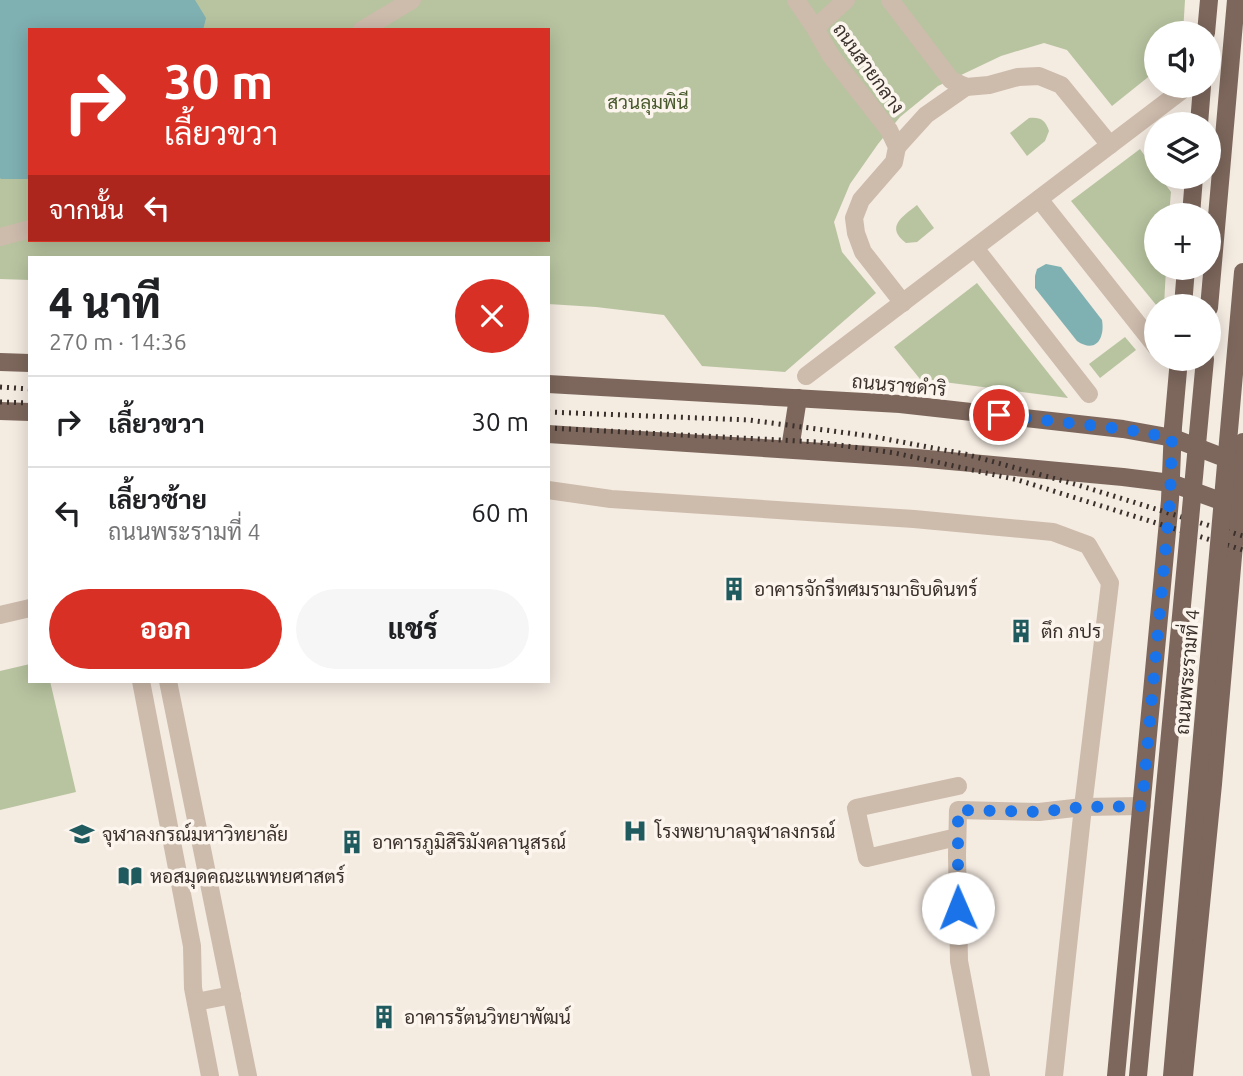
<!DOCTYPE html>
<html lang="th">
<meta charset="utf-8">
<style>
:root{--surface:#fff;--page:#f6f6f6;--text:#202124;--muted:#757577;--line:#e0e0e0;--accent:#d93025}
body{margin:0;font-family:Ubuntu,Sarabun,sans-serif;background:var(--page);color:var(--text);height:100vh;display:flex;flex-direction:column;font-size:26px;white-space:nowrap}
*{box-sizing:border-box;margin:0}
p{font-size:23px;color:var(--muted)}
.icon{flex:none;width:38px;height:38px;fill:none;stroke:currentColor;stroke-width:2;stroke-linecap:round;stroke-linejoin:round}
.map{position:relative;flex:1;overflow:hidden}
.details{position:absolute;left:28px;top:256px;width:522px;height:427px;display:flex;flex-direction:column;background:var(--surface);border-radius:0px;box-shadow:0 4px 18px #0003}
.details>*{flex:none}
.top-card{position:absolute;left:28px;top:28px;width:522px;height:214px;border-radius:0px;box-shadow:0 4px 18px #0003;background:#d93025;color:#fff;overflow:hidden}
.fabs{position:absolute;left:1144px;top:21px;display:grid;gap:14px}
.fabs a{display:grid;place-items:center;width:77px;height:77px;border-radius:50%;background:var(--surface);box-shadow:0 4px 18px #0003;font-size:35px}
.pin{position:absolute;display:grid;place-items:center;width:60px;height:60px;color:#fff;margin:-30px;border:4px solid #fff;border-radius:50%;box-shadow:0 2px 7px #0007}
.me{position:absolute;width:77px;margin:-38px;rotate:359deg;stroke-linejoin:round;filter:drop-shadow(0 0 5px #0008)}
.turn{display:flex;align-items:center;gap:24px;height:147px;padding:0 21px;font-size:32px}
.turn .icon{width:91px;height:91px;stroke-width:2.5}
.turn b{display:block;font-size:49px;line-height:60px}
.then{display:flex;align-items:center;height:66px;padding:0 21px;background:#0003;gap:14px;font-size:26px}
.round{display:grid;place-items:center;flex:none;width:74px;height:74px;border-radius:37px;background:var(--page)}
.summary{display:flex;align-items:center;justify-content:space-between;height:119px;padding:0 21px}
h1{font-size:42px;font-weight:800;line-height:52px}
.cta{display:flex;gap:14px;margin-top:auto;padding:14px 21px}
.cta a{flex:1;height:80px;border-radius:42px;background:var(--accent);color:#fff;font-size:28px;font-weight:800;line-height:80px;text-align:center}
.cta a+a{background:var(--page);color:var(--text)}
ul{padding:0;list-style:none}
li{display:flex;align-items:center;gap:21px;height:91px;padding:0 21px;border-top:2px solid var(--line)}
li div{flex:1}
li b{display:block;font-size:26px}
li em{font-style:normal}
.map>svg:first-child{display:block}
.green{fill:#b8c4a0;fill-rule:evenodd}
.water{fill:#7fb0b2}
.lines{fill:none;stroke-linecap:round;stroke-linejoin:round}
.minor{stroke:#cdbbac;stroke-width:18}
.major{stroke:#7d675c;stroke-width:18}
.rail{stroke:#3b302b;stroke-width:5;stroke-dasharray:2 5;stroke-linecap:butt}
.major-bridge{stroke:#7d675c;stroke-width:18}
.route{stroke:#1a73e8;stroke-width:12;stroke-dasharray:0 21.6}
.labels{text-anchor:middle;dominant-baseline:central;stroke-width:7;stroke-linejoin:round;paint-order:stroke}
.street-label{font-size:19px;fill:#3b302b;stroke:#fbf5ee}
.park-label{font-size:19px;fill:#4a5a2e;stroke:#fbf5ee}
.poi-label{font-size:19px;fill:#3b302b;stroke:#fbf5ee;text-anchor:start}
</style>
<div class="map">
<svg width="1243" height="1076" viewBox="0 0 1243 1076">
<rect width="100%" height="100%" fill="#f4ebe1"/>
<!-- green -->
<g class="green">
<path d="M0,0H1185L1183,33H1157V70L1112,106L1067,50L1044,43L1001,56L938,86L900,117L878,144L850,184L834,222L842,252L876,293L785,372L702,366L664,315L596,307L548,304V257H30V280L0,279ZM30,30H548V240H30Z"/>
<path d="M1029,118C1041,117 1045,120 1049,131L1045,141L1027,156L1010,133Z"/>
<polygon points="1140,149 1157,173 1157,177 1160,177 1171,192 1169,215 1157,215 1157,268 1166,268 1164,306 1157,306 1071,201"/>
<path d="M917,205L934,228L917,242L906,243C885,227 902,217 917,205Z"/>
<polygon points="977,283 1068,398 920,379 894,347"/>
<polygon points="1125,337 1136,350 1100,378 1089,364"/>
<polygon points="30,664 30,681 50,681 76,792 0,810 0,671"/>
</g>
<!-- water -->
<g class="water">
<polygon points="0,0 195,0 206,18 203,30 30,30 30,179 1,179 0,178"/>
<path d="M1046,264L1061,267L1102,320C1105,338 1096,354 1077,341L1035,288V276L1037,269Z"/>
</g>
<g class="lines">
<!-- minor -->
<g class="minor">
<polyline points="796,0 815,28 831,56 889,130 897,147 894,162 861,200 854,218 856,233 863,252 903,303"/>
<polyline points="890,0 951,80 966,87 989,85 1018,77 1039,76 1061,85 1110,145"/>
<polyline points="815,28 846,0"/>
<polyline points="362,30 412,0"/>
<polyline points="897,147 926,115 966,87"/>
<polyline points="1039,199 1157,348"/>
<polyline points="0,237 30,229"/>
<polyline points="975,248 1089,394"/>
<polyline points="806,376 1181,91"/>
<polyline points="548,490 611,499 914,519 1053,532 1088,545 1110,583 1083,807 1054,1076"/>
<polyline points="0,615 30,608"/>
<polyline points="141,681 192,946 193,988 210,1076"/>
<polyline points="168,681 248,1076"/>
<polyline points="957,837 867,858 856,808 958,786"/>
<polyline points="196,1002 232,995"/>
<polyline points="981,1076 959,961 957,855 958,810 1039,812 1083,807 1142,806"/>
</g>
<!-- major -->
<g class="major">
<polyline points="1206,33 1209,0"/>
<polyline points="1199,124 1202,86"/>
<polyline points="1191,215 1194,177"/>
<polyline points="1183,306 1186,268"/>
<polyline points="0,362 30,363"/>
<polyline points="548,384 900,404 1123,429 1173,438 1243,465"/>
<polyline points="0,411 30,412"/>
<polyline points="548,434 917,458 1123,477 1171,483 1243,509"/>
<polyline points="790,449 798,398"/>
<polyline points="1116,1076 1170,500 1173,427 1179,359"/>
<polyline points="1184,1076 1213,784 1243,442"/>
</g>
<!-- rail -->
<g class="rail">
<polyline points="0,387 30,389"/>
<polyline points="0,402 30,403"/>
<polyline points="548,412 749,420 870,436 965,454 1078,485 1243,536"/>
<polyline points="548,428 818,442 895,453 1018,480 1243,550"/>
</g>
<!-- major-bridge -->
<g class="major-bridge">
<polyline points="1209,308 1236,0"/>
<polyline points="1138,1076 1205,359"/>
<polyline points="1172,1076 1243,272"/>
</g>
</g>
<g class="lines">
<!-- route -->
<polyline class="route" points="958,908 958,810 1039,812 1083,807 1142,806 1170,500 1172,438 1123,429 999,415"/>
</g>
<!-- icons -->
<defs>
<g id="building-bare" transform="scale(1.89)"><path d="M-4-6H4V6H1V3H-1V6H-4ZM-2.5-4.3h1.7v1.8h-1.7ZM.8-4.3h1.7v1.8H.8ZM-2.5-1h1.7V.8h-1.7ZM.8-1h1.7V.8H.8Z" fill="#1f5a5e" stroke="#fbf5ee" stroke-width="2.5" paint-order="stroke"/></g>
<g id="hospital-bare" transform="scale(1.89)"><path d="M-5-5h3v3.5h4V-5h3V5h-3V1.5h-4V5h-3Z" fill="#1f5a5e" stroke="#fbf5ee" stroke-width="2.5" paint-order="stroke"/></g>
<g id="university-bare" transform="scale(1.89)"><path d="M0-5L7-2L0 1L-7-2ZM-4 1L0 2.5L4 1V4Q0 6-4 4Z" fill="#1f5a5e" stroke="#fbf5ee" stroke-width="2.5" paint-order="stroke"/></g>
<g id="library-bare" transform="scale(1.89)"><path d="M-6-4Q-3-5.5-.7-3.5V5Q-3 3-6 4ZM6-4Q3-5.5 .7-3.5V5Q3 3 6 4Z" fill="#1f5a5e" stroke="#fbf5ee" stroke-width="2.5" paint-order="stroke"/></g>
</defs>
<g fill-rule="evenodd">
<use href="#building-bare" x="734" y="589"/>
<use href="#building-bare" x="1021" y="631"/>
<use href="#hospital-bare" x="635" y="831"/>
<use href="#university-bare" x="82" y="834"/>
<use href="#building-bare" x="352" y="842"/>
<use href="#library-bare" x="130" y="876"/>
<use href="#building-bare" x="384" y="1017"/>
</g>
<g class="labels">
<!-- street labels -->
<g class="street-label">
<text transform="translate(869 68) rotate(54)">ถนนสายกลาง</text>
<text transform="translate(899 385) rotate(5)">ถนนราชดำริ</text>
<text transform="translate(1187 672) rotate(-85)">ถนนพระรามที่ 4</text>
</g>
<!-- park labels -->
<g class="park-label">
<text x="648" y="102">สวนลุมพินี</text>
</g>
<!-- poi labels -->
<g class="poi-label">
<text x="754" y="589">อาคารจักรีทศมรามาธิบดินทร์</text>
<text x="1041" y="631">ตึก ภปร</text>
<text x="655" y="831">โรงพยาบาลจุฬาลงกรณ์</text>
<text x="102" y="834">จุฬาลงกรณ์มหาวิทยาลัย</text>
<text x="372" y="842">อาคารภูมิสิริมังคลานุสรณ์</text>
<text x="150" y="876">หอสมุดคณะแพทยศาสตร์</text>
<text x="404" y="1017">อาคารรัตนวิทยาพัฒน์</text>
</g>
</g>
</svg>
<div class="fabs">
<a><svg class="icon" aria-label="sound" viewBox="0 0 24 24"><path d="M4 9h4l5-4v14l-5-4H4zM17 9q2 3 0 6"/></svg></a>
<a><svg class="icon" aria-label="layers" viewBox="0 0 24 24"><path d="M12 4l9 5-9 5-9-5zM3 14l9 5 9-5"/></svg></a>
<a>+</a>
<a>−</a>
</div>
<div class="pin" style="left:999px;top:415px;background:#d93025"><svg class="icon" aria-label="arrive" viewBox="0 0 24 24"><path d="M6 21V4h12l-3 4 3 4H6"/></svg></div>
<svg class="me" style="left:958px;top:908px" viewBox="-20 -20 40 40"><circle r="19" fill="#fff"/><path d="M0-13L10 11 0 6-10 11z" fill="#1a73e8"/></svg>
<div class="top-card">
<div class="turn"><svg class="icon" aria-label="right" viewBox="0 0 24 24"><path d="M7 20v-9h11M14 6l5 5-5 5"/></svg><div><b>30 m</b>เลี้ยวขวา</div></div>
<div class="then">จากนั้น<svg class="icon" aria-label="left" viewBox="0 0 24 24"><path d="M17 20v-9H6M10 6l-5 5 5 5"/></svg></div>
</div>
<section class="details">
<div class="summary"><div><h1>4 นาที</h1><p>270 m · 14:36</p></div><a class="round" style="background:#d93025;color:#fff"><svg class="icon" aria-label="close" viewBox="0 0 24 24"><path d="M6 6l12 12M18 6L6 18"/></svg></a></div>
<ul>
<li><svg class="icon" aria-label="right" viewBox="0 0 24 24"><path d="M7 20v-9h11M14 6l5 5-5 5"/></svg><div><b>เลี้ยวขวา</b></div><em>30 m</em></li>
<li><svg class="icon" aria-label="left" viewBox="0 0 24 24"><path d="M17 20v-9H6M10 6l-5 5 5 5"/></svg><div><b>เลี้ยวซ้าย</b><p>ถนนพระรามที่ 4</p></div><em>60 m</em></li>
</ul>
<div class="cta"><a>ออก</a><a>แชร์</a></div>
</section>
</div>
